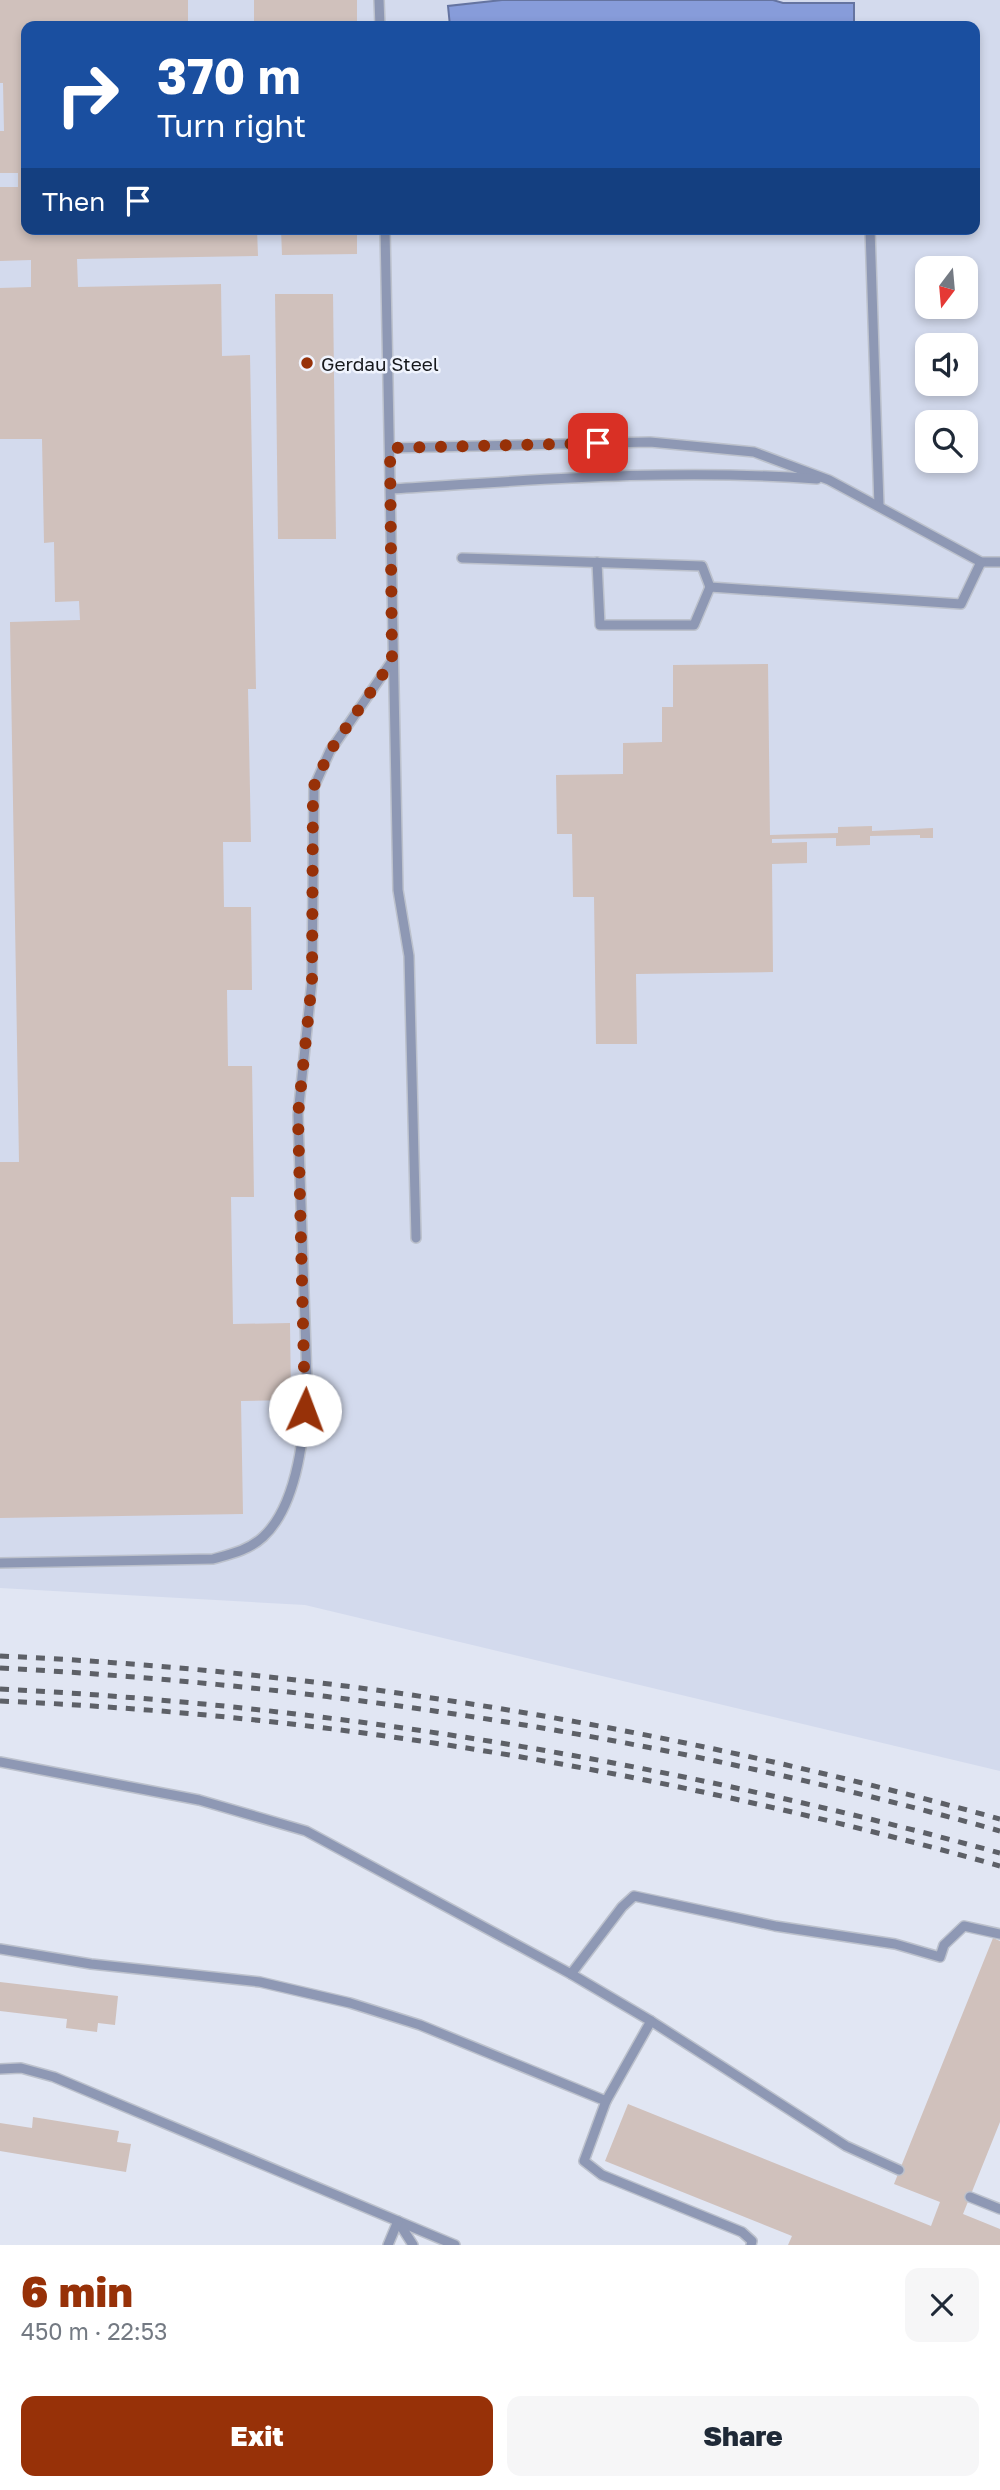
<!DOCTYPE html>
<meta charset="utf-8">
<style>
:root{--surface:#fff;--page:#f6f6f7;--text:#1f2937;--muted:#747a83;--accent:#973108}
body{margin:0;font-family:"Golos Text",sans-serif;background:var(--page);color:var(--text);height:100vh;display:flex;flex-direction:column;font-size:26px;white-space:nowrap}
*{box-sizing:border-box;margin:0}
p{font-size:23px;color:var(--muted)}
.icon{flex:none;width:38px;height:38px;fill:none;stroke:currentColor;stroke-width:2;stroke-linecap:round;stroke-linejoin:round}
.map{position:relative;height:2245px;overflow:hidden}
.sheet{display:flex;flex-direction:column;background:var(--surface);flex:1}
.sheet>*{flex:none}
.guide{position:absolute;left:21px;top:21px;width:959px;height:214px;border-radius:14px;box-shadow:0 4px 10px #0003;background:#1a4fa0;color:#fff;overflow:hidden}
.needle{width:46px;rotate:196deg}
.fabs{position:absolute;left:915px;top:256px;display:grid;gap:14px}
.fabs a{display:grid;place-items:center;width:63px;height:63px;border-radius:14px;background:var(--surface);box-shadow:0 4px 10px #0003;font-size:35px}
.pin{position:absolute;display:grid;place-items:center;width:60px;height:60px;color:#fff;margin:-30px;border-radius:14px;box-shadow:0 4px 10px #0006}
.me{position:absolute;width:77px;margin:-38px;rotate:2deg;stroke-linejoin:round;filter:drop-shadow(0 0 5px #0008)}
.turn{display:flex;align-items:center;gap:24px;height:147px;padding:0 21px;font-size:32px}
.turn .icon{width:91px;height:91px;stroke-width:2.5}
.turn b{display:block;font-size:49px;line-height:60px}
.then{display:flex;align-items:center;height:66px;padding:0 21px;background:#0003;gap:14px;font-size:26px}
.round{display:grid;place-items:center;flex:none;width:74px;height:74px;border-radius:14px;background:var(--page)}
.summary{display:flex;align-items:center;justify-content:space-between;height:119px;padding:0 21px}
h1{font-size:42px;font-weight:800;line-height:52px;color:var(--accent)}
.primary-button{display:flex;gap:14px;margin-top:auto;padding:14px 21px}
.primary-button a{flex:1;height:80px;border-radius:14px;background:var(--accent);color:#fff;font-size:28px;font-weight:800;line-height:80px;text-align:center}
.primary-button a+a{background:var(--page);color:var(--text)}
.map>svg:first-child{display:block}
.built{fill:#d3daed;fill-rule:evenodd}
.water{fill:#879cda;stroke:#6574a1;stroke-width:2}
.building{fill:#d0c1bc}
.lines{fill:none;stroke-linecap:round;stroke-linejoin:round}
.lane-casing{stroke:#bcc1cc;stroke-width:12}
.lane{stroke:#8e98b4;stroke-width:9}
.rail{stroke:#5d6067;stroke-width:5;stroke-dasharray:9 9;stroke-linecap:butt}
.route{stroke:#973108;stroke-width:12;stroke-dasharray:0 21.6}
.poi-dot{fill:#973108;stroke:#f0f4fe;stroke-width:2.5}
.labels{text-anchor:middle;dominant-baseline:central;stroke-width:5;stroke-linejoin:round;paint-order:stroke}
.poi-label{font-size:19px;fill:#16181c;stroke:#f0f4fe;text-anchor:start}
</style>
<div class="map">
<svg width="1000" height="2245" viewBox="0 0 1000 2245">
<rect width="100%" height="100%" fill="#e1e6f3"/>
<!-- built -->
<path class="built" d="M0,0H1000V1771L305,1605L0,1588ZM26,26H975V229H26ZM928,268H966V306H928ZM928,345H966V383H928ZM928,422H966V460H928Z"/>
<!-- water -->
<polygon class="water" points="502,0 773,0 783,3 854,3 854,26 450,26 448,6"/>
<!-- building -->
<g class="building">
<polygon points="0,0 188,0 188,26 26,26 26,229 257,229 258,256 77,259 78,287 221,284 222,356 250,355 256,689 248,689 251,842 223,842 224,907 251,907 252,990 227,990 228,1066 252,1066 254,1197 231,1197 233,1324 290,1323 291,1400 241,1401 243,1514 0,1518 0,1162 19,1162 10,622 80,620 79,601 55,602 54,542 44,543 42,439 0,439 0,288 31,287 31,260 0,261 0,187 18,187 18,173 0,173 0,131 4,131 3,83 0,83"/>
<rect x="254" y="0" width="103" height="26"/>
<polygon points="281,229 357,229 357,254 282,255"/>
<polygon points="275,294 333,294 336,539 278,539"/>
<polygon points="768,664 770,835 838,833 838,827 872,826 872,831 933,828 933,838 920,838 920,835 870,836 870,845 836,846 836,838 772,839 772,843 807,842 807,863 772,864 773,972 636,974 637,1044 596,1044 594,897 573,897 572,834 557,834 556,775 623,774 623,743 662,742 662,707 673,707 673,665"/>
<polygon points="993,1938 1000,1941 1000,2122 963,2214 1000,2229 1000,2245 788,2245 792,2236 605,2161 628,2104 931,2226 940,2202 894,2184"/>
<polygon points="0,1982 118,1996 115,2025 98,2023 97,2032 66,2028 67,2019 0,2011"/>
<polygon points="33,2117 119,2131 117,2142 131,2144 126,2172 0,2151 0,2123 32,2128"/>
</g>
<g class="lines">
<!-- lane casing -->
<g class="lane-casing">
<g id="lane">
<polyline points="379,0 380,26"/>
<polyline points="385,229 398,890 409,956 416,1238"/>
<polyline points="870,229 879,506"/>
<polyline points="390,448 650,442 754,452 829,480 981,562 1000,562"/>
<path d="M391,489C534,480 674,468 817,479"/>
<polyline points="462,558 702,566 710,587 961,604 981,562"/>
<polyline points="597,562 600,625 694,625 710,587"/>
<path d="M0,1563L213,1559C231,1554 249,1550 263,1537C299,1504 305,1428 307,1381L298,1115L312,981L314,787L330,751L392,661"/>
<polyline points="0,1762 199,1800 306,1831 571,1974 651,2021 846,2146 899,2170"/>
<polyline points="0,1949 91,1964 260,1982 350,2003 420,2025 606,2101"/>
<polyline points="571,1974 622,1907 634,1896 775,1926 895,1944 940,1957 944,1945 964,1926 1000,1934"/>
<polyline points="651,2021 606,2101 584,2161 602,2175 742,2232 752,2241 751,2245"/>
<polyline points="0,2069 21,2068 54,2077 455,2245"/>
<polyline points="970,2197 1000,2209"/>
<polyline points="399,2223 413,2245"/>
<polyline points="388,2245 398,2221"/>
</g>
</g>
<!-- lane -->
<use href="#lane" class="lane"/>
<!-- rail -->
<g class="rail">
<path d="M0,1656C337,1671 675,1729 1000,1819"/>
<path d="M0,1668C338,1686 674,1739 1000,1831"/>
<path d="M0,1689C339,1706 673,1763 1000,1853"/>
<path d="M0,1701C337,1715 676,1774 1000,1866"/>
</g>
</g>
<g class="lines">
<!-- route -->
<polyline class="route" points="305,1410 298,1115 312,981 313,788 330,751 392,661 390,448 598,443"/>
</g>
<!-- markers -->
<circle class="poi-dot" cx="307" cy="363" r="7"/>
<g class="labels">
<!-- poi labels -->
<g class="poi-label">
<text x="321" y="363">Gerdau Steel</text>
</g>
</g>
</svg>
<div class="fabs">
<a><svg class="needle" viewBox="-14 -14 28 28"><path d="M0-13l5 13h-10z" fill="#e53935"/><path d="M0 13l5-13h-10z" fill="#747a83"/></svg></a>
<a><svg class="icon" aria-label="sound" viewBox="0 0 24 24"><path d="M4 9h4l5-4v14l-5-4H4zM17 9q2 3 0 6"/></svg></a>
<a><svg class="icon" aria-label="search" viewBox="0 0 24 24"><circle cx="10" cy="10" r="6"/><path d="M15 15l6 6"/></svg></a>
</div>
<div class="pin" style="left:598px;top:443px;background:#d93025"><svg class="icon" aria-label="arrive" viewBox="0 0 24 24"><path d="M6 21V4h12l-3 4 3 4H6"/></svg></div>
<svg class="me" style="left:305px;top:1410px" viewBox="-20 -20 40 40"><circle r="19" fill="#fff"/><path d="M0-13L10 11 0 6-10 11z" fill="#973108"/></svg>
<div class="guide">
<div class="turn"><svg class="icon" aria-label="right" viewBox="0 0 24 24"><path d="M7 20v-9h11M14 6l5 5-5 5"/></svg><div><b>370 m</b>Turn right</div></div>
<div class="then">Then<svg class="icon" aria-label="arrive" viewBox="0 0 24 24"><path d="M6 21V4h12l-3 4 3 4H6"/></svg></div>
</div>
</div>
<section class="sheet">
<div class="summary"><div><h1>6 min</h1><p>450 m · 22:53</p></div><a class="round"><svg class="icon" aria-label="close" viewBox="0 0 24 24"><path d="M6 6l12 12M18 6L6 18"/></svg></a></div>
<div class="primary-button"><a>Exit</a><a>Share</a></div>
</section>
